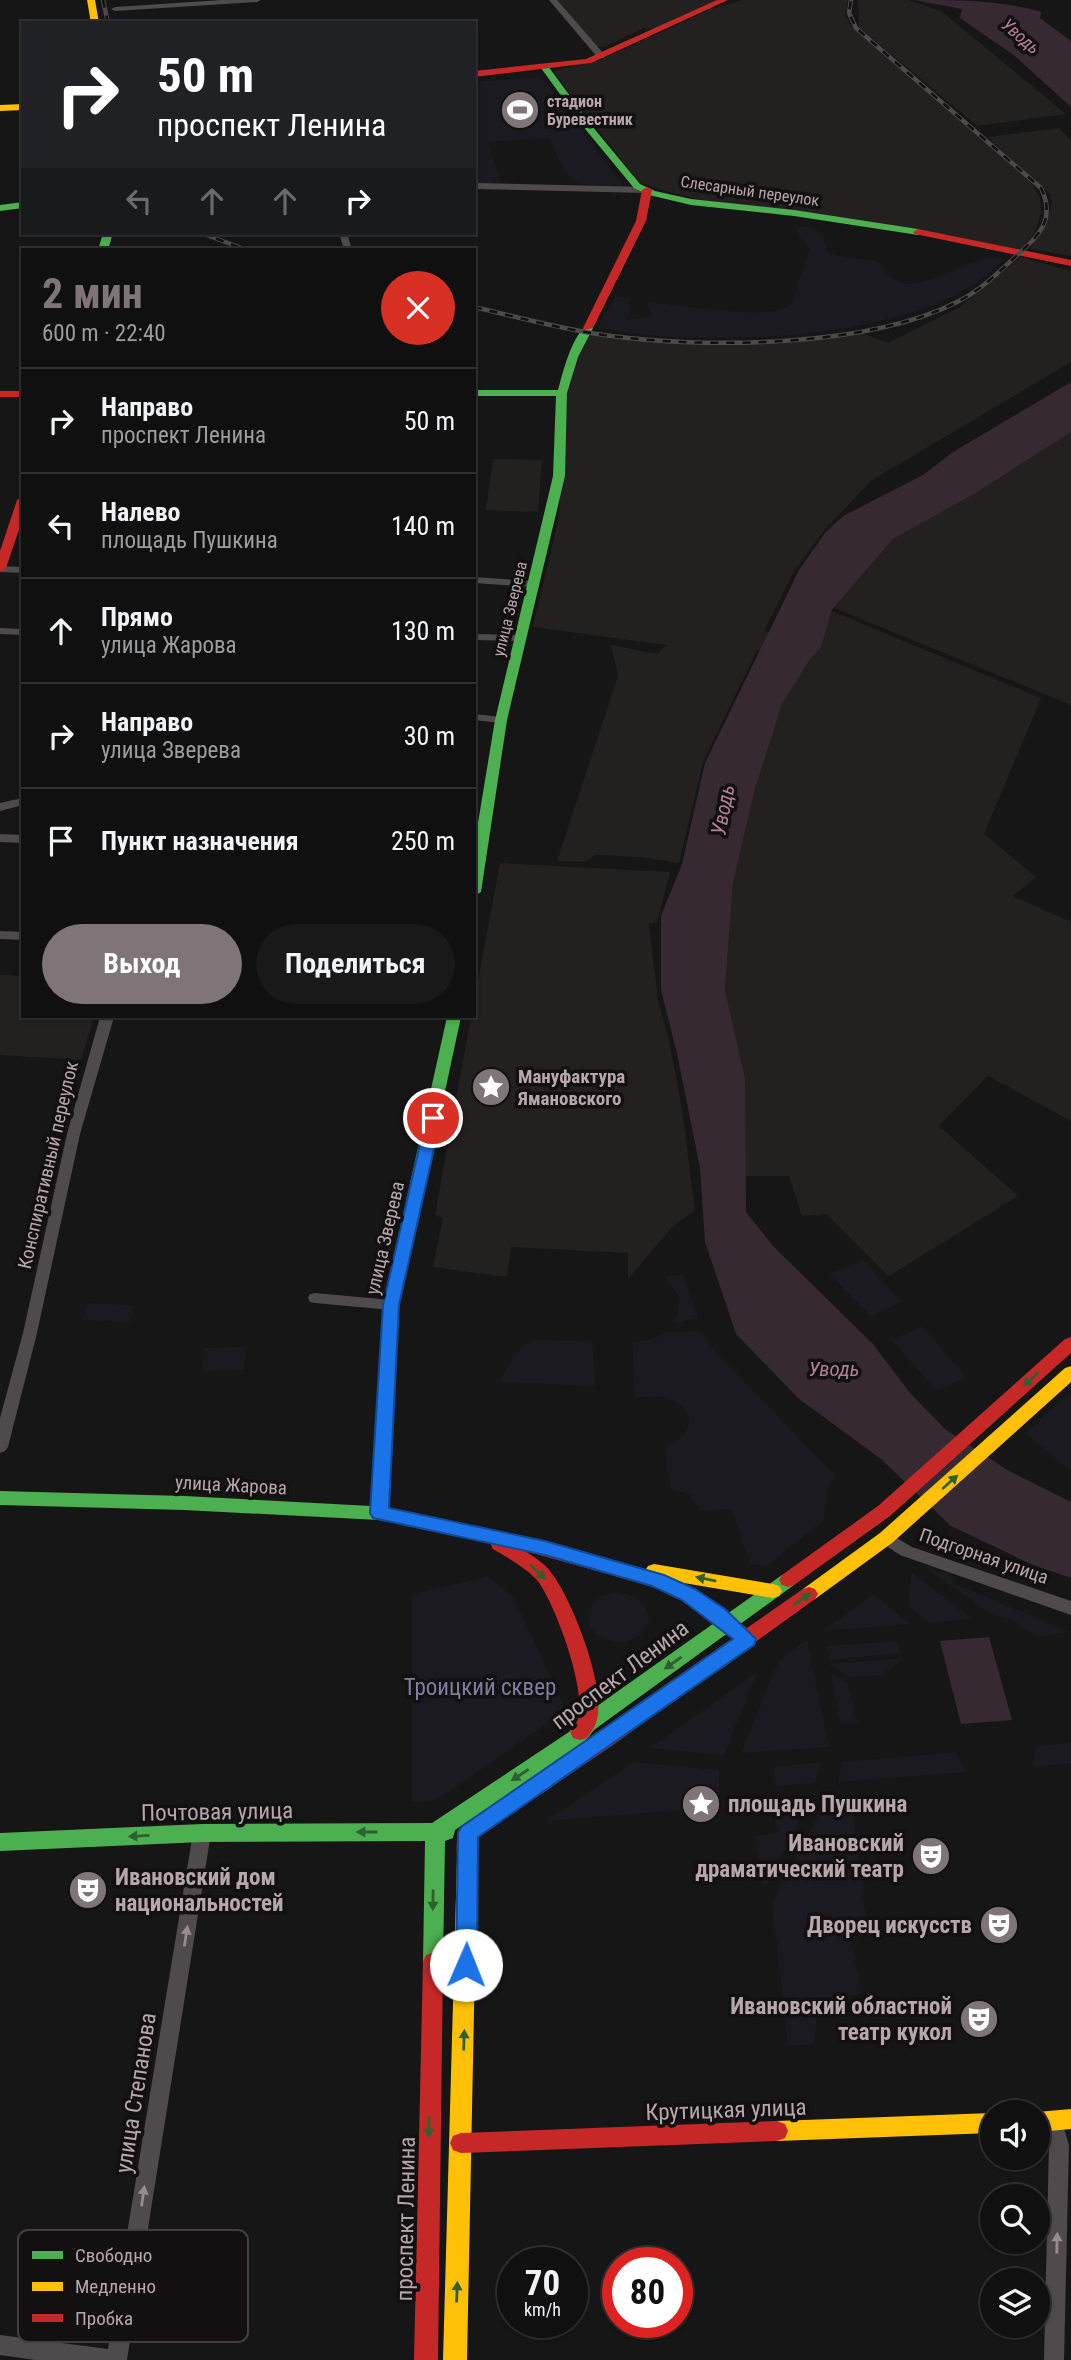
<!DOCTYPE html>
<html lang="ru">
<meta charset="utf-8">
<style>
:root{--surface:#101010;--page:#191919;--text:#f1f3f6;--muted:#9c9d9f;--line:#303030;--accent:#7f7478}
body{margin:0;font-family:"Roboto Condensed",sans-serif;background:var(--page);color:var(--text);height:100vh;display:flex;flex-direction:column;font-size:26px;white-space:nowrap}
*{box-sizing:border-box;margin:0}
p{font-size:23px;color:var(--muted)}
.icon{flex:none;width:38px;height:38px;fill:none;stroke:currentColor;stroke-width:2;stroke-linecap:round;stroke-linejoin:round}
.map{position:relative;flex:1;overflow:hidden}
.details{position:absolute;left:21px;top:248px;width:455px;height:770px;display:flex;flex-direction:column;background:var(--surface);border-radius:0px;box-shadow:0 2px 5px #0004,0 0 0 2px var(--line)}
.details>*{flex:none}
.banner{position:absolute;left:21px;top:21px;width:455px;height:214px;border-radius:0px;box-shadow:0 2px 5px #0004,0 0 0 2px var(--line);background:#202124;color:#fff;overflow:hidden}
.tools{position:absolute;left:980px;top:2100px;display:grid;gap:14px}
.tools a{display:grid;place-items:center;width:70px;height:70px;border-radius:50%;background:var(--surface);box-shadow:0 2px 5px #0004,0 0 0 2px var(--line);font-size:35px}
.speed{position:absolute;left:497px;top:2247px;display:flex;gap:14px;font-size:35px;font-weight:700;text-align:center}
.speed>*{display:grid;place-content:center;width:91px;height:91px;border-radius:50%;background:var(--surface);box-shadow:0 2px 5px #0004,0 0 0 2px var(--line);line-height:1}
.speed small{font-size:18px;font-weight:400}
.speed .limit{border:10px solid #d22;background:#fff;color:#111}
.pin{position:absolute;display:grid;place-items:center;width:60px;height:60px;color:#fff;margin:-30px;border:4px solid #fff;border-radius:50%;box-shadow:0 2px 7px #0007}
.me{position:absolute;width:77px;margin:-38px;rotate:1deg;stroke-linejoin:round;filter:drop-shadow(0 0 5px #0008)}
.turn{display:flex;align-items:center;gap:24px;height:147px;padding:0 21px;font-size:32px}
.turn .icon{width:91px;height:91px;stroke-width:2.5}
.turn b{display:block;font-size:49px;line-height:60px}
.lanes{display:flex;align-items:center;height:66px;padding:0 21px;background:#0003;justify-content:center;gap:35px;direction:ltr}
.lanes .off{opacity:.35}
.round{display:grid;place-items:center;flex:none;width:74px;height:74px;border-radius:37px;background:var(--page)}
.overview{display:flex;align-items:center;justify-content:space-between;height:119px;padding:0 21px}
h1{font-size:42px;font-weight:700;line-height:52px;color:var(--accent)}
.button{display:flex;gap:14px;margin-top:auto;padding:14px 21px}
.button a{flex:1;height:80px;border-radius:42px;background:var(--accent);color:#fff;font-size:28px;font-weight:700;line-height:80px;text-align:center}
.button a+a{background:var(--page);color:var(--text)}
ul{padding:0;list-style:none}
li{display:flex;align-items:center;gap:21px;height:105px;padding:0 21px;border-top:2px solid var(--line)}
li div{flex:1}
li b{display:block;font-size:26px}
li em{font-style:normal}
.map>svg:first-child{display:block}
.built{fill:#232020}
.green{fill:#1b1a20}
.water{fill:#372931}
.lines{fill:none;stroke-linecap:round;stroke-linejoin:round}
.street{fill:#4f4a4b;fill-rule:evenodd}
.fast{fill:#4caf50;fill-rule:evenodd}
.slow{fill:#ffc107;fill-rule:evenodd}
.jam{fill:#c62828;fill-rule:evenodd}
.rail-casing{stroke:#4e4a4b;stroke-width:4.5}
.rail{stroke:#121010;stroke-width:2.5;stroke-dasharray:8;stroke-linecap:butt}
.oneway{fill:#2f6030}
.oneway2{fill:#988b8f}
.route{fill:#1a73e8;stroke:#114b97;stroke-width:2}
.labels{text-anchor:middle;dominant-baseline:central;stroke-width:7;stroke-linejoin:round;paint-order:stroke}
.far-poi-label{font-size:16px;font-weight:bold;fill:#b7a7ac;stroke:#121010;text-anchor:start}
.far-street-label{font-size:16px;fill:#b7a7ac;stroke:#121010}
.far-water-label{font-size:18px;font-style:italic;fill:#b27e9c;stroke:#121010}
.poi-label{font-size:19px;font-weight:bold;fill:#b7a7ac;stroke:#121010;text-anchor:start}
.street-label{font-size:19px;fill:#b7a7ac;stroke:#121010}
.water-label{font-size:21px;font-style:italic;fill:#b27e9c;stroke:#121010}
.near-street-label{font-size:23px;fill:#b7a7ac;stroke:#121010}
.near-park-label{font-size:23px;fill:#7e7ea2;stroke:#121010}
.near-poi-label{font-size:23px;font-weight:bold;fill:#b7a7ac;stroke:#121010;text-anchor:end}
.key{fill:#121010;stroke:#443d3f;stroke-width:2}
.key-label{font-size:19px;fill:#b7a7ac}
</style>
<div class="map">
<svg width="1071" height="2360" viewBox="0 0 1071 2360">
<rect width="100%" height="100%" fill="#161616"/>
<!-- built -->
<g class="built">
<polygon points="555,0 722,0 653,30 644,28 604,47 594,46"/>
<polygon points="742,0 848,0 845,15 850,25 1030,181 1040,198 1041,212 1035,233 1020,250 686,197 639,183 553,71 603,59 714,8"/>
<polygon points="858,0 909,0 941,11 1066,114 977,126 859,27"/>
<polygon points="1059,128 1071,141 1071,256 1030,249 1049,214 1052,201 1050,194 987,137"/>
<polygon points="1021,257 1071,271 1071,362 872,480 826,528 794,571 764,631 821,646 832,611 1041,698 984,834 1036,877 1013,896 1071,922 1071,1121 988,1076 939,1126 1018,1196 889,1276 827,1214 802,1216 789,1176 743,1176 745,1078 725,990 733,883 755,789 782,704 808,661 757,650 703,762 679,863 640,857 595,855 586,862 557,861 618,676 611,645 657,654 667,645 533,627 559,517 564,396 587,331 617,337 732,342 859,332 888,343 960,307"/>
<polygon points="1071,432 1071,705 834,608 893,539 974,494"/>
<polygon points="493,459 542,460 538,512 486,510"/>
<polygon points="500,863 670,872 657,922 649,924 658,1001 669,1040 682,1109 695,1211 675,1224 628,1279 628,1253 511,1247 507,1277 433,1267 443,1218 435,1215 471,1017 474,1017 474,1002"/>
<polygon points="0,975 23,976 23,1017 94,1017 81,1060 0,1055"/>
</g>
<!-- green -->
<g class="green">
<path d="M542,77L624,187C567,184 574,189 549,138L488,142L502,185H474V82Z"/>
<path d="M801,226C817,227 825,234 827,251C842,261 862,256 881,263C905,317 969,248 1004,259C933,342 697,350 597,327L615,297H631L628,320L652,316L647,302C678,304 770,322 791,305L810,249L799,237L797,230Z"/>
<polygon points="863,1260 901,1302 871,1316 830,1274"/>
<polygon points="683,1274 698,1318 674,1323 678,1314 679,1296 665,1277"/>
<polygon points="87,1303 134,1305 130,1322 83,1320"/>
<polygon points="922,1326 967,1377 937,1391 892,1340"/>
<path d="M702,1331L717,1354L835,1474L827,1490L824,1520L767,1566L750,1564L732,1509L700,1511L690,1495L670,1488L665,1447C692,1438 699,1410 669,1399C658,1395 647,1397 635,1398L632,1342L650,1340L667,1332Z"/>
<path d="M537,1340L592,1341L595,1386L500,1382C509,1365 517,1344 537,1340Z"/>
<polygon points="245,1347 244,1369 203,1371 204,1348"/>
<polygon points="1071,1392 1071,1471 1025,1433"/>
<polygon points="925,1567 950,1574 953,1583 1069,1632 1037,1637 1012,1620 989,1613"/>
<polygon points="912,1573 972,1619 930,1623 908,1606"/>
<polygon points="488,1577 513,1597 564,1705 565,1711 447,1793 434,1800 412,1802 412,1594"/>
<path d="M612,1593C631,1593 646,1599 649,1620C640,1648 608,1647 590,1628L588,1610L601,1596Z"/>
<polygon points="874,1594 909,1624 822,1631"/>
<polygon points="807,1640 829,1747 741,1753 779,1660"/>
<polygon points="897,1641 900,1653 829,1660 826,1646"/>
<polygon points="903,1658 882,1675 850,1677 829,1664"/>
<polygon points="757,1672 724,1755 650,1748"/>
<polygon points="831,1673 847,1682 858,1723 840,1723"/>
<polygon points="1071,1743 1071,1763 1033,1767 1036,1746"/>
<polygon points="956,1752 967,1772 838,1782 842,1762"/>
<polygon points="634,1762 719,1770 719,1807 546,1821"/>
<polygon points="822,1762 815,1783 776,1786 774,1767"/>
<polygon points="812,1795 764,1889 755,1836 777,1833 771,1799"/>
<polygon points="828,1797 851,1797 868,1934 851,1938 861,1993 817,2003 815,2044 788,2046 772,1903"/>
</g>
<!-- water -->
<g class="water">
<path d="M914,0C957,0 1000,0 1041,12L1040,18L1071,41V107L1015,56L960,18L962,9Z"/>
<polygon points="1071,382 1071,432 974,494 893,539 832,610 821,647 809,661 782,704 755,789 733,883 725,990 745,1078 746,1212 774,1247 873,1344 910,1393 945,1429 1009,1471 1071,1502 1071,1578 1033,1565 951,1526 881,1459 799,1399 736,1334 705,1242 700,1168 677,1053 661,990 661,916 682,864 705,763 799,570 825,533 843,516 923,475 953,452"/>
<polygon points="989,1637 1012,1720 961,1724 940,1641"/>
</g>
<g class="lines">
<!-- street -->
<g class="street">
<polygon points="222,0 261,0 257,2 115,11 111,9 115,7"/>
<polygon points="549,0 557,0 604,54 604,58 598,58"/>
<polygon points="474,183 647,187 651,190 647,193 474,189"/>
<polygon points="339,233 347,233 352,250 344,250"/>
<polygon points="0,566 23,567 23,573 0,572"/>
<polygon points="474,577 534,581 539,584 534,587 474,583"/>
<polygon points="0,628 23,629 23,635 0,634"/>
<polygon points="474,634 521,635 526,638 521,641 474,640"/>
<polygon points="474,714 501,717 507,720 501,723 474,720"/>
<polygon points="23,798 23,805 0,811 0,803"/>
<polygon points="0,834 23,835 23,843 0,842"/>
<polygon points="0,931 23,932 23,940 0,939"/>
<polygon points="100,1017 114,1017 80,1134 37,1333 8,1447 5,1451 0,1453 0,1418 23,1333 67,1134"/>
<polygon points="315,1293 391,1300 396,1301 398,1305 396,1309 391,1310 315,1303 310,1302 308,1298 310,1294"/>
<polygon points="886,1532 912,1547 1071,1601 1071,1615 900,1555 880,1542 878,1538 880,1534"/>
<polygon points="202,1825 208,1828 211,1833 127,2360 35,2360 0,2355 0,2335 108,2349 193,1833 196,1828"/>
<polygon points="1053,2112 1060,2115 1069,2145 1064,2360 1044,2360 1049,2145 1043,2121 1046,2115"/>
</g>
<!-- fast -->
<g class="fast">
<polygon points="542,66 548,66 592,126 640,184 655,191 691,199 794,210 918,229 923,232 918,235 794,216 691,205 649,195 634,188 586,130 541,68"/>
<polygon points="23,202 23,208 0,211 0,205"/>
<polygon points="103,233 113,233 108,250 98,250"/>
<path d="M588,325L593,328L578,357L567,393L565,476L507,720L481,892L474,896V847L495,720L553,476L556,396H474V390H558C563,372 572,334 588,325Z"/>
<polygon points="447,1017 461,1017 399,1305 388,1508 447,1521 450,1526 447,1531 441,1533 379,1520 184,1510 0,1505 0,1491 184,1496 371,1506 383,1305"/>
<polygon points="788,1573 794,1575 797,1580 794,1585 594,1730 583,1744 455,1830 453,1838 445,1841 443,1962 440,1969 433,1971 426,1969 423,1962 425,1841 202,1842 0,1851 0,1833 202,1824 432,1823 569,1732 580,1718 782,1575"/>
</g>
<!-- slow -->
<g class="slow">
<polygon points="87,0 95,0 99,23 91,23"/>
<polygon points="23,104 23,110 0,111 0,105"/>
<polygon points="1071,1366 1071,1382 892,1543 815,1599 809,1601 803,1599 800,1594 803,1589 880,1533 1065,1368"/>
<polygon points="654,1564 773,1584 779,1586 782,1591 779,1596 773,1598 654,1578 648,1576 645,1571 648,1566"/>
<polygon points="467,1851 474,1854 477,1860 467,2360 443,2360 457,1860 460,1854"/>
<polygon points="1071,2109 1071,2129 1038,2132 1037,2112"/>
<polygon points="992,2113 992,2133 777,2141 769,2138 766,2131 769,2124 777,2121"/>
</g>
<!-- jam -->
<g class="jam">
<polygon points="717,0 728,0 591,63 474,77 474,71 586,59"/>
<polygon points="647,187 652,190 646,221 593,328 584,330 583,328 636,221 642,190"/>
<polygon points="918,229 1071,260 1071,266 915,234 913,232"/>
<rect x="0" y="391" width="23" height="6"/>
<polygon points="23,497 23,518 6,568 0,572 0,551 17,500"/>
<polygon points="1071,1337 1071,1353 890,1516 794,1585 788,1587 782,1585 779,1580 782,1575 878,1506 1065,1339"/>
<path d="M441,1519L545,1541L663,1575L696,1590L747,1628L803,1589L809,1587L815,1589L818,1594L815,1599L613,1745L478,1837L477,1860L474,1866L467,1869L460,1866C455,1856 456,1837 461,1827L733,1638L682,1600L652,1586L525,1551C534,1557 544,1563 550,1571C572,1598 606,1686 597,1719C596,1726 591,1732 587,1738L580,1740L573,1738L570,1732C573,1727 577,1723 578,1718C587,1690 555,1603 537,1580C525,1567 508,1558 493,1549L490,1543L435,1531L432,1526L435,1521Z"/>
<polygon points="433,1953 440,1955 443,1962 438,2360 414,2360 423,1962 426,1955"/>
<polygon points="777,2121 785,2124 788,2131 785,2138 777,2141 461,2153 453,2150 450,2143 453,2136 461,2133"/>
</g>
<!-- rail casing -->
<g class="rail-casing">
<g id="rail">
<polyline points="103,0 108,23"/>
<polyline points="201,233 247,250"/>
<path d="M474,307C517,317 560,329 604,335C703,349 869,348 959,301C979,291 997,274 1013,259C1037,237 1057,221 1041,188L856,28L849,13L851,0"/>
</g>
</g>
<!-- rail -->
<use href="#rail" class="rail"/>
</g>
<!-- one-way arrows -->
<defs><path id="oneway-solid" d="M-6-.8H1V-3.2L6.5 0L1 3.2V.8H-6Z" transform="scale(1.75)"/></defs>
<g class="oneway">
<use href="#oneway-solid" transform="translate(1031 1379) rotate(138)"/>
<use href="#oneway-solid" transform="translate(950 1482) rotate(-42)"/>
<use href="#oneway-solid" transform="translate(538 1572) rotate(43)"/>
<use href="#oneway-solid" transform="translate(706 1579) rotate(-169)"/>
<use href="#oneway-solid" transform="translate(802 1599) rotate(-36)"/>
<use href="#oneway-solid" transform="translate(673 1663) rotate(145)"/>
<use href="#oneway-solid" transform="translate(520 1775) rotate(146)"/>
<use href="#oneway-solid" transform="translate(367 1832) rotate(180)"/>
<use href="#oneway-solid" transform="translate(139 1836) rotate(177)"/>
<use href="#oneway-solid" transform="translate(433 1900) rotate(91)"/>
<use href="#oneway-solid" transform="translate(464 2040) rotate(-88)"/>
<use href="#oneway-solid" transform="translate(429 2127) rotate(91)"/>
<use href="#oneway-solid" transform="translate(457 2292) rotate(-88)"/>
</g>
<g class="oneway2">
<use href="#oneway-solid" transform="translate(186 1936) rotate(-81)"/>
<use href="#oneway-solid" transform="translate(143 2196) rotate(-82)"/>
<use href="#oneway-solid" transform="translate(1057 2243) rotate(-89)"/>
</g>
<!-- route -->
<polygon class="route" points="433,1113 441,1118 399,1305 389,1508 545,1541 664,1575 695,1589 725,1609 756,1639 754,1645 478,1837 477,1965 473,1972 466,1975 459,1972 456,1965 458,1833 461,1827 733,1639 682,1600 652,1586 545,1555 373,1518 370,1513 383,1305 426,1118"/>
<!-- icons -->
<defs>
<g id="stadium-disc" transform="scale(2.0125)"><circle r="9.5" fill="#7f7478" stroke="#121010"/><path d="M0-5a6.5 5 0 1 0 0 10a6.5 5 0 1 0 0-10ZM-3.5-1.8h7v3.6h-7Z" fill="#fff"/></g>
<g id="sight-disc" transform="scale(2.0125)"><circle r="9.5" fill="#7f7478" stroke="#121010"/><path d="M0-6L1.8-2.2L6-1.7L2.9 1.2L3.7 5.4L0 3.3L-3.7 5.4L-2.9 1.2L-6-1.7L-1.8-2.2Z" fill="#fff"/></g>
<g id="theatre-disc" transform="scale(2.0125)"><circle r="9.5" fill="#7f7478" stroke="#121010"/><path d="M-5-5.5Q0-4 5-5.5V0Q5 5 0 6Q-5 5-5 0ZM-3.3-2.5H-1v1.5H-3.3ZM1-2.5H3.3v1.5H1ZM-2.8 1Q0 5.5 2.8 1Z" fill="#fff"/></g>
</defs>
<g fill-rule="evenodd">
<use href="#stadium-disc" x="520" y="110"/>
<use href="#sight-disc" x="491" y="1087"/>
<use href="#sight-disc" x="701" y="1804"/>
<use href="#theatre-disc" x="931" y="1856"/>
<use href="#theatre-disc" x="88" y="1890"/>
<use href="#theatre-disc" x="999" y="1925"/>
<use href="#theatre-disc" x="979" y="2019"/>
</g>
<g class="labels">
<!-- far-poi labels -->
<g class="far-poi-label">
<text x="547" y="101">стадион<tspan x="547" dy="18">Буревестник</tspan></text>
</g>
<!-- far-street labels -->
<g class="far-street-label">
<text transform="translate(750 191) rotate(8)">Слесарный переулок</text>
<text transform="translate(510 609) rotate(-76)">улица Зверева</text>
</g>
<!-- far-water labels -->
<g class="far-water-label">
<text transform="translate(1021 36) rotate(41)">Уводь</text>
</g>
<!-- poi labels -->
<g class="poi-label">
<text x="518" y="1076">Мануфактура<tspan x="518" dy="22">Ямановского</tspan></text>
</g>
<!-- street labels -->
<g class="street-label">
<text transform="translate(48 1165) rotate(-77)">Конспиративный переулок</text>
<text transform="translate(385 1238) rotate(-77)">улица Зверева</text>
<text transform="translate(231 1485) rotate(3)">улица Жарова</text>
<text transform="translate(984 1556) rotate(19)">Подгорная улица</text>
</g>
<!-- water labels -->
<g class="water-label">
<text transform="translate(723 810) rotate(-79)">Уводь</text>
<text x="834" y="1369">Уводь</text>
</g>
<!-- near-street labels -->
<g class="near-street-label">
<text transform="translate(620 1675) rotate(-37)">проспект Ленина</text>
<text transform="translate(217 1812) rotate(-1)">Почтовая улица</text>
<text transform="translate(136 2093) rotate(-81)">улица Степанова</text>
<text transform="translate(726 2110) rotate(-2)">Крутицкая улица</text>
<text transform="translate(406 2219) rotate(-89)">проспект Ленина</text>
</g>
<!-- near-park labels -->
<g class="near-park-label">
<text x="480" y="1687">Троицкий сквер</text>
</g>
<!-- near-poi labels -->
<g class="near-poi-label">
<text x="728" y="1804" text-anchor="start">площадь Пушкина</text>
<text x="904" y="1843">Ивановский<tspan x="904" dy="26">драматический театр</tspan></text>
<text x="115" y="1877" text-anchor="start">Ивановский дом<tspan x="115" dy="26">национальностей</tspan></text>
<text x="972" y="1925">Дворец искусств</text>
<text x="952" y="2006">Ивановский областной<tspan x="952" dy="26">театр кукол</tspan></text>
</g>
</g>
<!-- legend -->
<rect x="18" y="2230" width="230" height="112" rx="10" class="key"/>
<rect x="32" y="2251" width="31" height="8" fill="#4caf50"/>
<rect x="32" y="2282" width="31" height="9" fill="#ffc107"/>
<rect x="32" y="2314" width="31" height="8" fill="#c62828"/>
<g class="key-label">
<text x="75" y="2262">Свободно</text>
<text x="75" y="2293">Медленно</text>
<text x="75" y="2325">Пробка</text>
</g>
</svg>
<div class="tools">
<a><svg class="icon" aria-label="sound" viewBox="0 0 24 24"><path d="M4 9h4l5-4v14l-5-4H4zM17 9q2 3 0 6"/></svg></a>
<a><svg class="icon" aria-label="search" viewBox="0 0 24 24"><circle cx="10" cy="10" r="6"/><path d="M15 15l6 6"/></svg></a>
<a><svg class="icon" aria-label="layers" viewBox="0 0 24 24"><path d="M12 4l9 5-9 5-9-5zM3 14l9 5 9-5"/></svg></a>
</div>
<div class="speed"><div>70<small>km/h</small></div><div class="limit">80</div></div>
<div class="pin" style="left:433px;top:1118px;background:#d93025"><svg class="icon" aria-label="arrive" viewBox="0 0 24 24"><path d="M6 21V4h12l-3 4 3 4H6"/></svg></div>
<svg class="me" style="left:466px;top:1965px" viewBox="-20 -20 40 40"><circle r="19" fill="#fff"/><path d="M0-13L10 11 0 6-10 11z" fill="#1a73e8"/></svg>
<div class="banner">
<div class="turn"><svg class="icon" aria-label="right" viewBox="0 0 24 24"><path d="M7 20v-9h11M14 6l5 5-5 5"/></svg><div><b>50 m</b>проспект Ленина</div></div>
<div class="lanes"><svg class="icon off" aria-label="left" viewBox="0 0 24 24"><path d="M17 20v-9H6M10 6l-5 5 5 5"/></svg><svg class="icon off" aria-label="ahead" viewBox="0 0 24 24"><path d="M12 20V5M6 11l6-6 6 6"/></svg><svg class="icon off" aria-label="ahead" viewBox="0 0 24 24"><path d="M12 20V5M6 11l6-6 6 6"/></svg><svg class="icon" aria-label="right" viewBox="0 0 24 24"><path d="M7 20v-9h11M14 6l5 5-5 5"/></svg></div>
</div>
<section class="details">
<div class="overview"><div><h1>2 мин</h1><p>600 m · 22:40</p></div><a class="round" style="background:#d93025;color:#fff"><svg class="icon" aria-label="close" viewBox="0 0 24 24"><path d="M6 6l12 12M18 6L6 18"/></svg></a></div>
<ul>
<li><svg class="icon" aria-label="right" viewBox="0 0 24 24"><path d="M7 20v-9h11M14 6l5 5-5 5"/></svg><div><b>Направо</b><p>проспект Ленина</p></div><em>50 m</em></li>
<li><svg class="icon" aria-label="left" viewBox="0 0 24 24"><path d="M17 20v-9H6M10 6l-5 5 5 5"/></svg><div><b>Налево</b><p>площадь Пушкина</p></div><em>140 m</em></li>
<li><svg class="icon" aria-label="ahead" viewBox="0 0 24 24"><path d="M12 20V5M6 11l6-6 6 6"/></svg><div><b>Прямо</b><p>улица Жарова</p></div><em>130 m</em></li>
<li><svg class="icon" aria-label="right" viewBox="0 0 24 24"><path d="M7 20v-9h11M14 6l5 5-5 5"/></svg><div><b>Направо</b><p>улица Зверева</p></div><em>30 m</em></li>
<li><svg class="icon" aria-label="arrive" viewBox="0 0 24 24"><path d="M6 21V4h12l-3 4 3 4H6"/></svg><div><b>Пункт назначения</b></div><em>250 m</em></li>
</ul>
<div class="button"><a>Выход</a><a>Поделиться</a></div>
</section>
</div>
